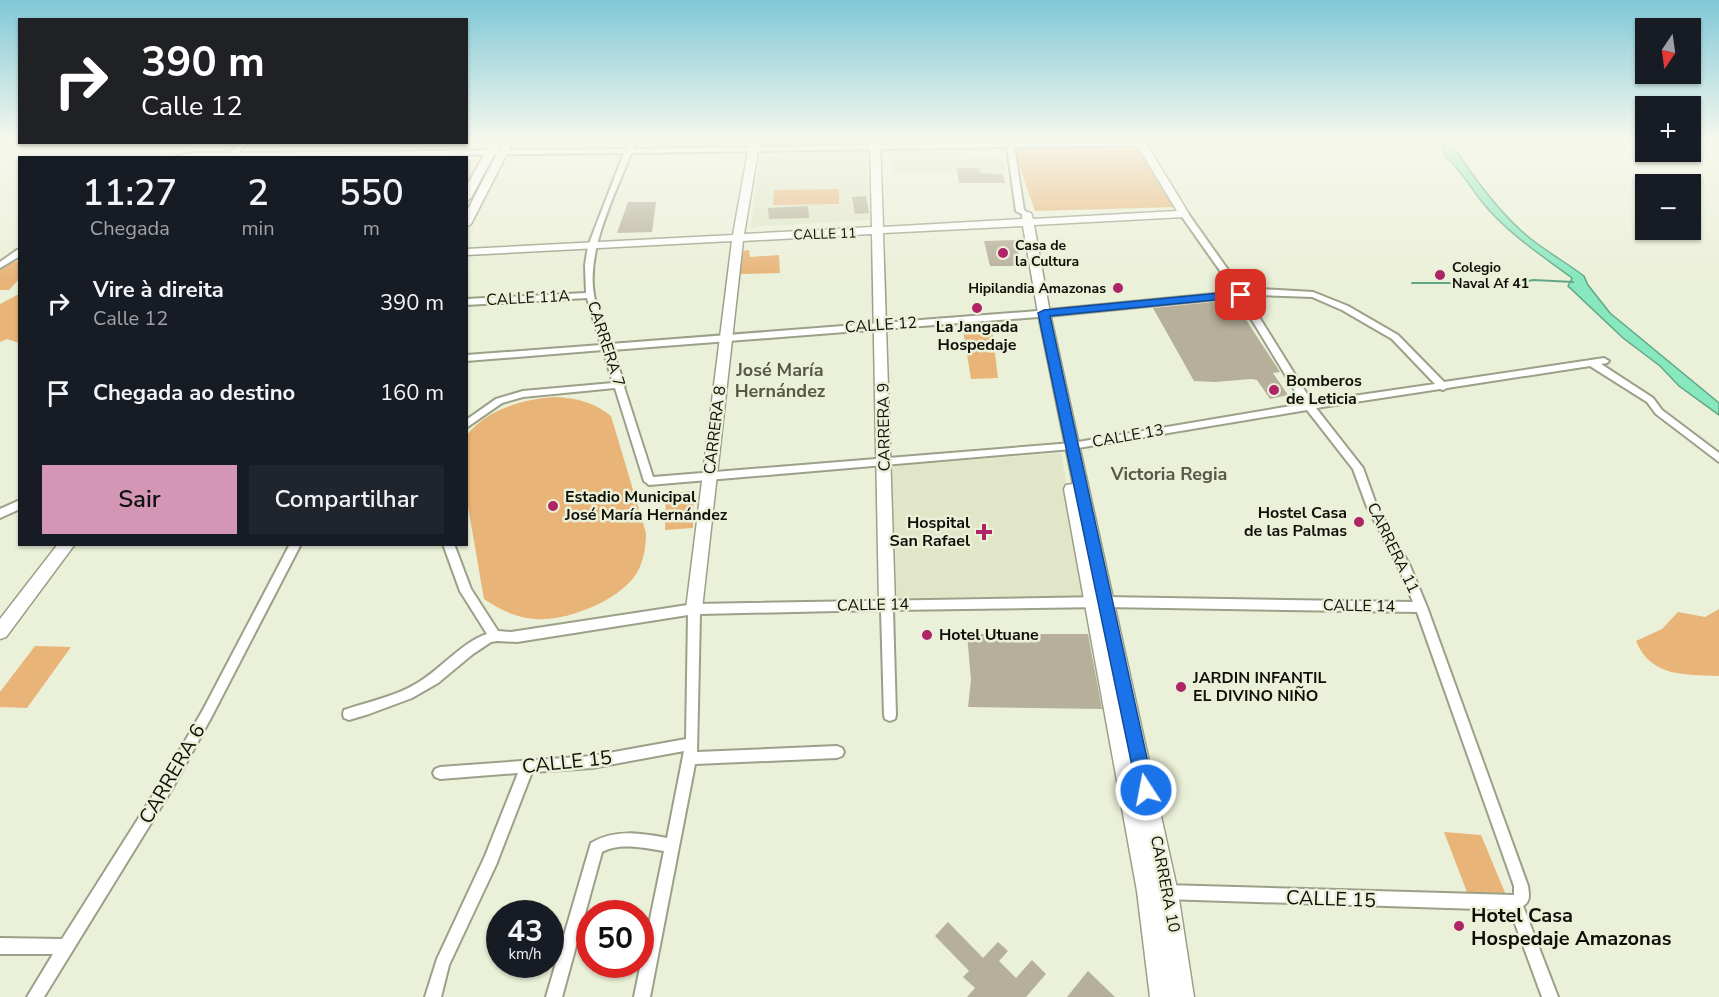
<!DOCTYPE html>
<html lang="pt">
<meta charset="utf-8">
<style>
:root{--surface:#171b24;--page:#20242c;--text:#f1f3f6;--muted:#9ea1a6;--accent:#d396b5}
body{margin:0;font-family:"Nunito Sans",sans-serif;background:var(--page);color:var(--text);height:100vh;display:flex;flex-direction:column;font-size:22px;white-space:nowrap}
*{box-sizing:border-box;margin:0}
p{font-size:20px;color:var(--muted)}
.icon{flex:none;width:33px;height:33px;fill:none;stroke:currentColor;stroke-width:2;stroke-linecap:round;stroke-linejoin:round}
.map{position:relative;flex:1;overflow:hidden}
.sheet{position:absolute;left:18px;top:156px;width:450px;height:390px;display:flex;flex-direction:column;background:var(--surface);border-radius:0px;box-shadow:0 2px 4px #0004}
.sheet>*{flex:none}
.banner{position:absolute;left:18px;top:18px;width:450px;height:126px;border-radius:0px;box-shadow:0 2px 4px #0004;background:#202124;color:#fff;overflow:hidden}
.needle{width:39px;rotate:193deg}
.fabs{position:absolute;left:1635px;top:18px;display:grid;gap:12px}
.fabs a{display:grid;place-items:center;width:66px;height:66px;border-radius:0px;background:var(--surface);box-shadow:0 2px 4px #0004;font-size:30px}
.speed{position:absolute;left:486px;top:900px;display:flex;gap:12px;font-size:30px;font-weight:700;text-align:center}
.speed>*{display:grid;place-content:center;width:78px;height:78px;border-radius:50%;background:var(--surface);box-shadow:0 2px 4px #0004;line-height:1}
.speed small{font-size:15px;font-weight:400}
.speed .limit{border:9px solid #d22;background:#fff;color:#111}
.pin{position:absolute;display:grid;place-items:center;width:51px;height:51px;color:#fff;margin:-26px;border-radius:12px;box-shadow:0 3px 9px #0006}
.me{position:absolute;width:66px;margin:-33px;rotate:349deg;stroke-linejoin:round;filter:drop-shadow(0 0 4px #0008)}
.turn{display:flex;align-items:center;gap:21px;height:126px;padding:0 24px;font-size:27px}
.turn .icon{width:78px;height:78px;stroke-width:2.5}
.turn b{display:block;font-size:42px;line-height:51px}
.eta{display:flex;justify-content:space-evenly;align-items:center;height:102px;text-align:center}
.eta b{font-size:36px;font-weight:600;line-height:42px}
.action{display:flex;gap:12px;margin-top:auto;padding:12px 24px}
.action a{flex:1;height:69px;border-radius:0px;background:var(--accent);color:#111;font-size:24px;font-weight:600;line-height:69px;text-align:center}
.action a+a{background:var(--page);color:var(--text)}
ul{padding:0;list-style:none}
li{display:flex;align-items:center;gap:18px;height:90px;padding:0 24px}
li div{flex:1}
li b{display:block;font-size:22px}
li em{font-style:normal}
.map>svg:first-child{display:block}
.built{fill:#e0e6c7}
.green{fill:#e8b478}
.water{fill:#87e7be;stroke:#63a687;stroke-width:1.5}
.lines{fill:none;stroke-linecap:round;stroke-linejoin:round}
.stream{stroke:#63a687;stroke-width:2}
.building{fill:#b6af99}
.street-casing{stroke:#9ba089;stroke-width:4}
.secondary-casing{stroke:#9ba089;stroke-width:3}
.street{fill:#fff;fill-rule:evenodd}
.secondary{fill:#fff;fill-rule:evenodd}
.route{fill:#1a73e8;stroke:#114b97;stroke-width:1.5}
.poi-dot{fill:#ae2465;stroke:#ebf0d8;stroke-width:2}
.labels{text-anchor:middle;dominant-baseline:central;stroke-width:5;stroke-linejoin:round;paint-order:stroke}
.far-street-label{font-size:14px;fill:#0f1008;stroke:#ebf0d8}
.far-poi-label{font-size:14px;font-weight:bold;fill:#0f1008;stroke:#ebf0d8;text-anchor:start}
.street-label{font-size:16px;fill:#0f1008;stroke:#ebf0d8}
.poi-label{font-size:16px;font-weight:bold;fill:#0f1008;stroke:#ebf0d8;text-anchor:start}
.neighbourhood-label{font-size:18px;font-weight:bold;fill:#555945;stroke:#ebf0d8}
.near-street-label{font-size:20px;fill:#0f1008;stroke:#ebf0d8}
.near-poi-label{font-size:20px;font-weight:bold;fill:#0f1008;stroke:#ebf0d8;text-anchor:start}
</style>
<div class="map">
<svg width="1719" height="997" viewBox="0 0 1719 997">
<rect width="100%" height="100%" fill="#ebf0d8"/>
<!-- built -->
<g class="built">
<polygon points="889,149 960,149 962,157 1003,157 1006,174 890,173"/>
<polygon points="866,150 870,220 751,227 760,151"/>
<polygon points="1061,453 1086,597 896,598 892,466"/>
</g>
<!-- green -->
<g class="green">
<polygon points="1138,144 1176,207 1035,211 1013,147"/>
<polygon points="839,189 839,204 773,205 774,190"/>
<polygon points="749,250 750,257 779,255 780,273 740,274 743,251"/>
<polygon points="19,261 19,279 9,290 0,290 0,270 11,262"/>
<polygon points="19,294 19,343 7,339 0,342 0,304"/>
<polygon points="991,322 998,378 971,379 962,324"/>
<path d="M555,397C577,398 593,402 611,416L646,533C646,546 644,558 639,569C625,599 566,622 535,619C515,617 500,610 484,599L467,501V435C487,409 523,399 555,397Z"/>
<polygon points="694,491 693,528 665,530 666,493"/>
<path d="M1719,609V676C1686,674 1651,678 1636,641L1662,629L1678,612L1705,617Z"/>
<polygon points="35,646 71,647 27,708 0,707 0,692"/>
<polygon points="1444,832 1481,835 1506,895 1467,892"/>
</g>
<!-- water -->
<path class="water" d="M1438,140H1449C1471,174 1502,218 1535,242C1551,254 1568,264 1584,276L1588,285L1610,313L1719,403V415L1679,386L1660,366L1623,338L1568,286L1572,278C1541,255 1507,233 1482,202C1468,184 1462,171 1444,155L1443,148Z"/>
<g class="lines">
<!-- stream -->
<polyline class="stream" points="1412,283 1450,283 1459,287 1478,288 1534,280 1573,282"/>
</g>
<!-- building -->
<g class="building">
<polygon points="957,168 979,168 980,173 1003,174 1005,183 959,183"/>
<polygon points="866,196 869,213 855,214 852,197"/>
<polygon points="628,202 656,202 652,232 617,233"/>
<polygon points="808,206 809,218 769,219 768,208"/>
<polygon points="1019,240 1022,251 1018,251 1022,266 990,266 984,241"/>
<polygon points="1233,300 1280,372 1273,373 1288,395 1270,399 1257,380 1251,379 1215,382 1194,381 1153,308"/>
<polygon points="967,634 1088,634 1102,709 968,707 971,680"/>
<polygon points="948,922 983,958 998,942 1008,951 999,961 1016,978 1032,960 1046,974 1026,997 967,997 975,988 963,977 969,971 935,936"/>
<polygon points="1088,971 1115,997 1067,997"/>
</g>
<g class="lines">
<!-- street casing -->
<g class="street-casing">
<g id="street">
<path d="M630,140H636L633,149L1006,143V140H1012L1013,143L1140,141L1143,143L1140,145L1014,147L1024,210L1031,215L1027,217L1016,211L1007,147L631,153C615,195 586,250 594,295C597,312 605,328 610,344L1038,311L1235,292L1180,214L1184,212H1187L1243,291L1260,289L1313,292L1348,306L1398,335L1444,382L1604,358L1609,361L1607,363L1601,364L1653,398L1662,410L1719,453V462L1656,414L1647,402L1590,366L1447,388L1443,390L1440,389L1316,408L1363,468L1377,507L1410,566L1427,607L1528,886C1529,894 1531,901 1523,906L1558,997H1542L1510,910L1164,899L1159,897L1157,892L1159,887L1164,885L1514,895V886L1417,612L1104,607L893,610L896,715L895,719L890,721L885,719L884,715L881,610L700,614L697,752L837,746L842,748L844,752L842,756L837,758L695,764L650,997H634L664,851C644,848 620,842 602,852L562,997H546L591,843C615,829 640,833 667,838L684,751L592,768L532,772L496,865L449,965L441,997H425L437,959L485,856L518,773L440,779L435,777L433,773L435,769L440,767L592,756L686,739L688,615L517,642L497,641L491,642L473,654L438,683L412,698L369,714L349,720L344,718L343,714L344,710C370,701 395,697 419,682C442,668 461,643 487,634L460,591L443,544H454L471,589L498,631L511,632L694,604L1104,597L1413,602L1398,566L1367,507L1353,469L1307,410L1072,449L649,485L644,481L615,388L523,397L502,403L466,428V420L496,399L523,391L613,383L603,350L466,361V355L601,345L587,298L466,305V299L586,293L585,265L588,246L624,153L170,158L192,153H229L240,142H248L238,153L626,149ZM1260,295L1312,297L1342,310L1392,339L1435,384L1312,402L1246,296ZM1238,297L1303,404L1072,443L653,477L624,387L625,385L612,350L1038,317Z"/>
<polygon points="17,250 20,250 20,256 0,268 0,262"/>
<polygon points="20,500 20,509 0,518 0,509"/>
<polygon points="290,544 301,544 212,716 172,789 44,997 27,997 53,954 0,954 0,938 62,939 162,781 204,708"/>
</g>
</g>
<!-- secondary casing -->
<g class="secondary-casing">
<g id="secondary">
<polygon points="492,140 502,140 471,198 466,201 466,187"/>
<polygon points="504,140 514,140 471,224 466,227 466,213"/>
<polygon points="750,140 760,140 744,234 872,227 870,140 880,140 883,227 1022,219 1022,215 1027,212 1031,213 1033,219 1177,211 1134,140 1144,140 1189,214 1184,217 1034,225 1050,313 1178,893 1194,997 1150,997 1137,891 1064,489 1066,485 1073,484 1038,313 1023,226 883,233 895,605 893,610 887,612 881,610 879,605 872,234 743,241 702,609 700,614 694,616 688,614 686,609 732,241 466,255 466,249 733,235"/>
<polygon points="58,544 75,544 6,637 0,639 0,619"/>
</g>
</g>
<!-- street -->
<use href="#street" class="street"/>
<!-- secondary -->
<use href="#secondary" class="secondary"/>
</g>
<!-- sky -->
<linearGradient id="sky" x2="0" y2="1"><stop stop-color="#81c8d7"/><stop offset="0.5" stop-color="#f6f8ed"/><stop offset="1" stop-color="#f6f8ed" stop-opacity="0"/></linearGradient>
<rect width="1719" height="279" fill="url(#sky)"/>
<!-- route -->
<polygon class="route" points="1241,291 1247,295 1245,297 1050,316 1154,790 1152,796 1146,798 1139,796 1137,790 1038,313 1044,310"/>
<!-- markers -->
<g class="poi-dot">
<circle cx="1003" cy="253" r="6"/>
<circle cx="1440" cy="275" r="6"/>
<circle cx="1118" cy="288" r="6"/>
<circle cx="977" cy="308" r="6"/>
<circle cx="1274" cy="390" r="6"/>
<circle cx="553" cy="506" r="6"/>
<circle cx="1359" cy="522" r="6"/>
<path d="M981 523h6v6h6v6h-6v6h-6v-6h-6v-6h6z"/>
<circle cx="927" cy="635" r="6"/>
<circle cx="1181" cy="687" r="6"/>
<circle cx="1459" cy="926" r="6"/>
</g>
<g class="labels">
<!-- far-street labels -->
<g class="far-street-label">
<text transform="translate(825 234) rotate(-2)">CALLE 11</text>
</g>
<!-- far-poi labels -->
<g class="far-poi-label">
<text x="1015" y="245">Casa de<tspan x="1015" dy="16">la Cultura</tspan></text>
<text x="1452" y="267">Colegio<tspan x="1452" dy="16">Naval Af 41</tspan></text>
<text x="1106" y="288" text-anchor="end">Hipilandia Amazonas</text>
</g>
<!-- street labels -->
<g class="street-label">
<text transform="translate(528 298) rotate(-3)">CALLE 11A</text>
<text transform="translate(881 325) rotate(-4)">CALLE 12</text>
<text transform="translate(606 344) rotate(72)">CARRERA 7</text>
<text transform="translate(884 427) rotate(-91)">CARRERA 9</text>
<text transform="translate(715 430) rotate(-83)">CARRERA 8</text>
<text transform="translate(1128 436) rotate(-10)">CALLE 13</text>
<text transform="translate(1393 548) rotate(64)">CARRERA 11</text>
<text transform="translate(873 605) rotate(-1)">CALLE 14</text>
<text transform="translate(1359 606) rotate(1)">CALLE 14</text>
<text transform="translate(1165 884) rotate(79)">CARRERA 10</text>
</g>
<!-- poi labels -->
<g class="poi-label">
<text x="977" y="327" text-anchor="middle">La Jangada<tspan x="977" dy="18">Hospedaje</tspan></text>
<text x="1286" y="381">Bomberos<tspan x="1286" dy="18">de Leticia</tspan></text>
<text x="565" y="497">Estadio Municipal<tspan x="565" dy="18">José María Hernández</tspan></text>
<text x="1347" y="513" text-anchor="end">Hostel Casa<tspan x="1347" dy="18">de las Palmas</tspan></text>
<text x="970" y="523" text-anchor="end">Hospital<tspan x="970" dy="18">San Rafael</tspan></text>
<text x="939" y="635">Hotel Utuane</text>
<text x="1193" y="678">JARDIN INFANTIL<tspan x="1193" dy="18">EL DIVINO NIÑO</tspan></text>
</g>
<!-- neighbourhood labels -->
<g class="neighbourhood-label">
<text x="780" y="370">José María<tspan x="780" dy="21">Hernández</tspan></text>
<text x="1169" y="474">Victoria Regia</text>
</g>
<!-- near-street labels -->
<g class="near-street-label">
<text transform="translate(567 762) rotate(-6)">CALLE 15</text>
<text transform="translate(172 774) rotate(-60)">CARRERA 6</text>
<text transform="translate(1331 899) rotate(2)">CALLE 15</text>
</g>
<!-- near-poi labels -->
<g class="near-poi-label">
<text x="1471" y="915">Hotel Casa<tspan x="1471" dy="23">Hospedaje Amazonas</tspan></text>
</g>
</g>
</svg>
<div class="fabs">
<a><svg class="needle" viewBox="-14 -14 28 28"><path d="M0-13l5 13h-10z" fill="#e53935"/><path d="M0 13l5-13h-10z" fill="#9ea1a6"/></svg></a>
<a>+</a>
<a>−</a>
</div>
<div class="speed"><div>43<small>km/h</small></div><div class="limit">50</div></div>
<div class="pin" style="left:1241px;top:295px;background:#d93025"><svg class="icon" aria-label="arrive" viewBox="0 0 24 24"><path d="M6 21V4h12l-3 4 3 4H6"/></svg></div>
<svg class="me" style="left:1146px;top:790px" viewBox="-20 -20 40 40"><circle r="17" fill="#1a73e8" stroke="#fff" stroke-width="3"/><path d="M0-11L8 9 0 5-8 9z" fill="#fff"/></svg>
<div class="banner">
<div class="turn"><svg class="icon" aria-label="right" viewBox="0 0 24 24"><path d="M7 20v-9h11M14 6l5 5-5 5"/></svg><div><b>390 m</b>Calle 12</div></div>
</div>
<section class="sheet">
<div class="eta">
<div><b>11:27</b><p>Chegada</p></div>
<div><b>2</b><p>min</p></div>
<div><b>550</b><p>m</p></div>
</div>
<ul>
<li><svg class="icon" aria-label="right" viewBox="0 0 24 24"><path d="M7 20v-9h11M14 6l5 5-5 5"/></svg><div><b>Vire à direita</b><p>Calle 12</p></div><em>390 m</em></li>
<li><svg class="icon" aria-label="arrive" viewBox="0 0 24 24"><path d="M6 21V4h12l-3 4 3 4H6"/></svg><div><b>Chegada ao destino</b></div><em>160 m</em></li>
</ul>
<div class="action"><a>Sair</a><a>Compartilhar</a></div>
</section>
</div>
